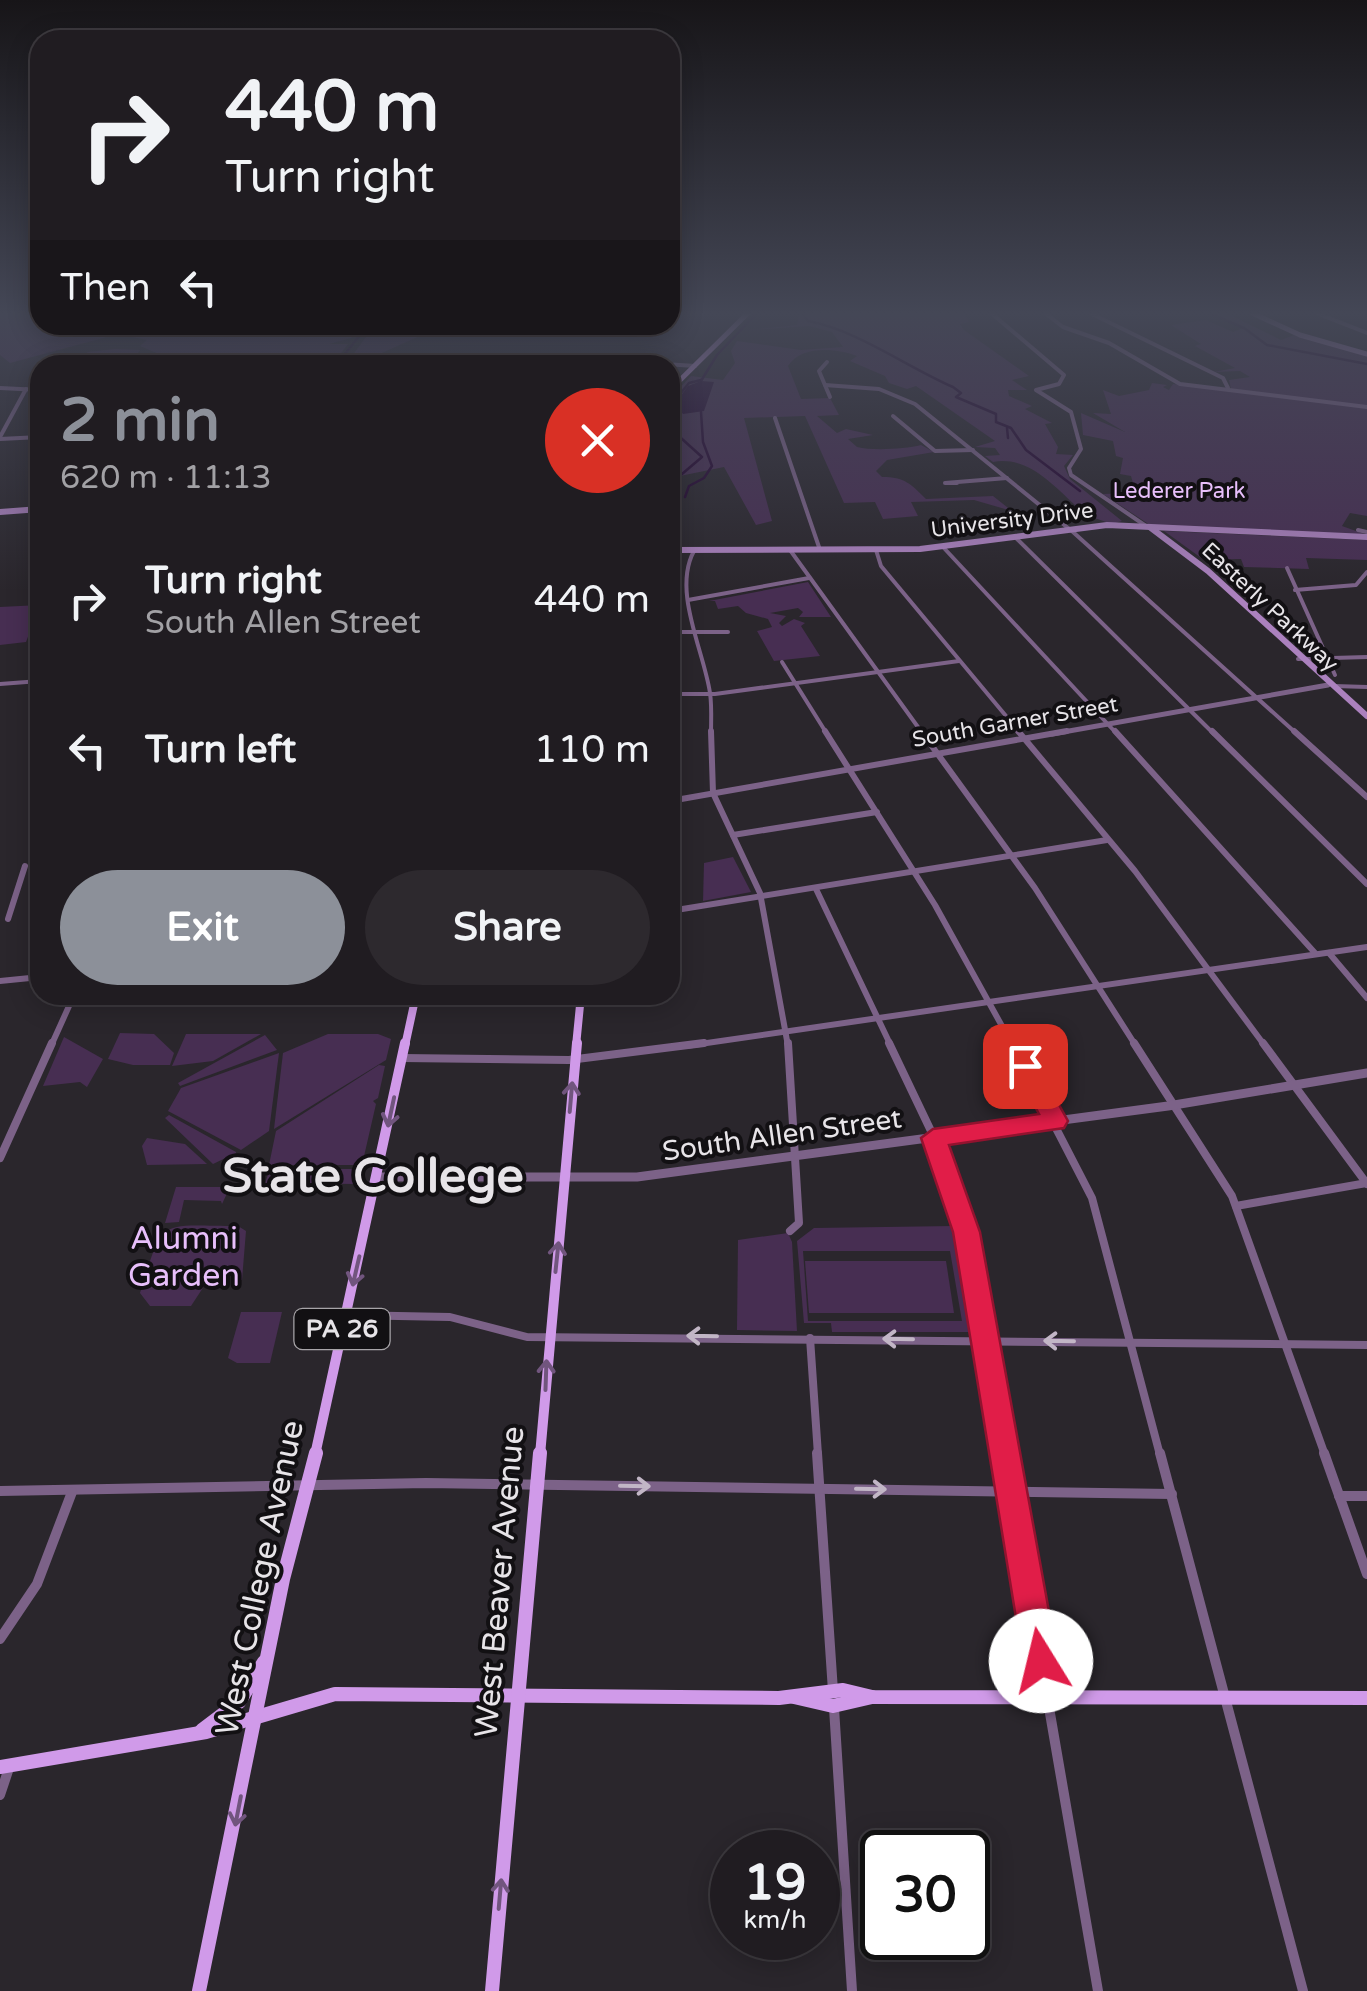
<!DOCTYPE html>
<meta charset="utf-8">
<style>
:root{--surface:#201c21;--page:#2d292e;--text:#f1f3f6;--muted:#a2a1a5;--line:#3d3a3f;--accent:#8c9099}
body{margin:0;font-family:"Varela Round",sans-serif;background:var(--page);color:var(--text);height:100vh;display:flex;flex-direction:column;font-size:38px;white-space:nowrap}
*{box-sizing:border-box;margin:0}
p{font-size:32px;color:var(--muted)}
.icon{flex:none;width:55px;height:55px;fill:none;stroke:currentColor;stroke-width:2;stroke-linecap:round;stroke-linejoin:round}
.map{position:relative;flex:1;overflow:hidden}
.panel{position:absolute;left:30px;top:355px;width:650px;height:650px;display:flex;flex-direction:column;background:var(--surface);border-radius:30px;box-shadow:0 5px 25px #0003,0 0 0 2px var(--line)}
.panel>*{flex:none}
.guide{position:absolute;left:30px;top:30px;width:650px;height:305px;border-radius:30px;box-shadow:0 5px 25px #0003,0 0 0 2px var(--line);background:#201c21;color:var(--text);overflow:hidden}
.speed{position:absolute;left:710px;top:1830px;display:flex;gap:20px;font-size:50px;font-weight:700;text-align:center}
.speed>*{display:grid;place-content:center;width:130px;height:130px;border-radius:50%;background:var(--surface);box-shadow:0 5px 25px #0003,0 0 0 2px var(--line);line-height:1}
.speed small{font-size:25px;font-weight:400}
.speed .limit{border:5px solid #111;border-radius:15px;background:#fff;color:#111}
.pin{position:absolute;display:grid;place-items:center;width:85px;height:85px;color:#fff;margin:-42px;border-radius:20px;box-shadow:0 5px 15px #0006}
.me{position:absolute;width:110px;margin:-55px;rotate:351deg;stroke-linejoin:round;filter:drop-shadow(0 0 8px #0008)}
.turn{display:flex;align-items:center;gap:35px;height:210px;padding:0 30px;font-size:45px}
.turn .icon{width:130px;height:130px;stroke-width:2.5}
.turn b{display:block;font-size:70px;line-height:85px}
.then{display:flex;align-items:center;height:95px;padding:0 30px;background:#0003;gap:20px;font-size:38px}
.round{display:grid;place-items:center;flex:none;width:105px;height:105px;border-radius:52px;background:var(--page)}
.summary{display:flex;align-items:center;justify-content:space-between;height:170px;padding:0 30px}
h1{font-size:60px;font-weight:700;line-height:75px;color:var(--accent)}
.primary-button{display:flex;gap:20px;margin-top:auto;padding:20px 30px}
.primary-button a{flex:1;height:115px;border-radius:60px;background:var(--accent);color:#fff;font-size:40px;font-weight:700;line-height:115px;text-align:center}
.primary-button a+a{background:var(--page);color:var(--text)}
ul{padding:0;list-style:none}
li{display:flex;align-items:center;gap:30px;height:150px;padding:0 30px}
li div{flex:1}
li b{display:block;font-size:38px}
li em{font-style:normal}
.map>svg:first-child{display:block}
.green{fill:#472e52;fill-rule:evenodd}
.water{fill:#250531}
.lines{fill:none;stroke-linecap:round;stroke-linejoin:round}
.stream{stroke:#250531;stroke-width:2.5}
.minor-far3{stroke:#7c6288;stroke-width:4}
.minor-far2{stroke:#7c6288;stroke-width:6}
.minor-far1{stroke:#7c6288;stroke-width:8}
.minor{stroke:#7c6288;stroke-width:10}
.tertiary-far3{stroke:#7c6288;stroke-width:4}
.tertiary-far2{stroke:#7c6288;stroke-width:5}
.tertiary-far1{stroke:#7c6288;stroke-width:6}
.tertiary{stroke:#7c6288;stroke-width:9}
.secondary-far1{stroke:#ab81be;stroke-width:5}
.secondary{stroke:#ab81be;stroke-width:6}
.primary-far3{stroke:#d09ae9;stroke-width:5}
.primary-far2{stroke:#d09ae9;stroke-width:8}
.primary-far1{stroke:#d09ae9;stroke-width:10}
.primary{stroke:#d09ae9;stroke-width:14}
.oneway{stroke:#71557e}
.oneway2{stroke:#c2b6c6}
.route{fill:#e11d48;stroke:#92132f;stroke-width:2.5}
.labels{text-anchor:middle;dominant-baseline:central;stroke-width:8;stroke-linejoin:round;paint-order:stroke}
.far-park-label{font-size:22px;fill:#e8bffb;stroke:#121013}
.far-street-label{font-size:22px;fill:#e7e4e8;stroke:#121013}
.shield{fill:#121013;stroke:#a7a4a8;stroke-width:2.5}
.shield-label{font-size:25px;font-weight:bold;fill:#e7e4e8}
.street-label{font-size:28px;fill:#e7e4e8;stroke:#121013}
.near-park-label{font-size:32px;fill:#e8bffb;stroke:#121013}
.near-street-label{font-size:32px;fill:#e7e4e8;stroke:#121013}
.town-label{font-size:48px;font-weight:bold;fill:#e7e4e8;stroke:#121013}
</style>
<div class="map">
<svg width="1367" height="1991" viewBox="0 0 1367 1991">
<rect width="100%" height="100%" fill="#2a262c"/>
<!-- green -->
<g class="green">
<polygon points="0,313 40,313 40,325 365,325 351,338 329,344 348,344 332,365 311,365 319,355 280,355 276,365 169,365 166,357 140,346 147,340 118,334 10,363 0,355"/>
<path d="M799,313L965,314L969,322L960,324L964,330L1029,376L1012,380L1027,390H1008L1009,396L1032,406L1025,409L1052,423L1045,424L1058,447L1056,454L1073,455L1064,466L1070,479L1122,521L1112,524L1071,510L1075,505C1050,482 1027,456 993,462L985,456L1000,455L995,448L975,447L995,441L916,386L907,389L889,383L885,376L850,361L857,356C836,348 801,345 788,366L801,399L830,398L839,415L817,416L837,433L846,429L873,435L848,439L857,447C873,451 905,449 921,445L934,452L887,460L876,471L882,477C905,477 911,484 926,499L993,496L1012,511L974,500L911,502L918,516L883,519L875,502L844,503L805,416L744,418L772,521L756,525L724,467L670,478V398L691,376L723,380L735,363L731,351L737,341L801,350L843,347L832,332L809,326L749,330L797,325Z"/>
<polygon points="1209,313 1226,313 1281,340 1297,334 1367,354 1367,516 1350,513 1342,526 1367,535 1150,525 1103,494 1132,493 1126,483 1133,483 1131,476 1120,474 1123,458 1116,456 1113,441 1083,435 1081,413 1125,432 1093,413 1111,414 1103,390 1119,396 1149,390 1152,383 1167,385 1163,387 1169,390 1173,384 1231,389 1229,380 1250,377 1240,371 1214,372 1235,368 1195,346 1201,344 1171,325 1206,320 1233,332 1243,328"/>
<polygon points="375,325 437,325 442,326 375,356 349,360"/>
<polygon points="115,349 140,350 137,355 151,365 67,365 88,352"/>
<polygon points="1164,531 1367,540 1367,560 1306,558 1309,569 1244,567 1241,559 1204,560"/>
<polygon points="808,582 831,617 799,617 803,612 798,608 770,613 786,616 779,623 782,626 794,619 805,623 801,626 820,656 774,661 757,631 772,627 768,619 746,613 738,606 718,609 715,601 709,601"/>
<polygon points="40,605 26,642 0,645 0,607"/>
<polygon points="733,857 751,892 703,901 704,863"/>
<polygon points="120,1033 154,1034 174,1053 170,1065 133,1065 108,1059"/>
<polygon points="186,1034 261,1034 213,1061 172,1066"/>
<polygon points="328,1034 378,1034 391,1039 386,1060 274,1129 283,1053"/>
<polygon points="265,1035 277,1050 180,1086 178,1083"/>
<polygon points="64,1037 103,1059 87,1087 80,1082 43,1086"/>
<polygon points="279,1053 269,1131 241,1150 168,1111 181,1088"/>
<polygon points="379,1065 385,1066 378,1098 373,1101 376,1104 362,1165 269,1165 276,1131"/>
<polygon points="169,1115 236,1152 236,1153 213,1164 165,1118"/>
<polygon points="147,1138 185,1144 207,1164 147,1165 142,1146"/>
<polygon points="270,1169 359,1169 361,1170 356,1184 265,1183"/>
<polygon points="176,1187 230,1187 222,1204 221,1201 184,1200 179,1222 165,1223"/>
<path d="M238,1226L246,1231L242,1280H234L231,1271L212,1274L191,1306H150L140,1293C164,1215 158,1226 238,1226Z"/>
<path d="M954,1226L971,1332H832L831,1323H804L797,1241L814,1228ZM950,1251L962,1321H808L803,1251Z"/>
<polygon points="788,1233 792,1242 797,1331 737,1330 738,1240"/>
<polygon points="805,1261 946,1261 954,1313 809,1313"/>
<polygon points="241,1312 282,1312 270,1363 237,1363 228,1358"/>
</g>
<!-- water -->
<polygon class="water" points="701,381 714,382 704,411 683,414 675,404 688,386"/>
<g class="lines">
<!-- stream -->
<g class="stream">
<path d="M802,313L808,321C857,330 905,366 953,387L961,393L956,397L996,414V422L1011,428L1026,450L1080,491"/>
<polyline points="1209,313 1244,328 1267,345 1367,364"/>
<polyline points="336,365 368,325"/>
<polyline points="701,381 717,355 757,313"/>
<polyline points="671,405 689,383 701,380"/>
<polyline points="670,407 679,414 671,429 702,457 682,474"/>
<polyline points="1007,428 1008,438"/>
<polyline points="685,497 689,486 704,478 712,466 703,442 701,412"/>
</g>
<!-- minor-far3 -->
<g class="minor-far3">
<polyline points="991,313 1064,375 1059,384 1036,390 1071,412 1081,449 1069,468 1071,475 1146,526"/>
<polyline points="1045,313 1063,327 1109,343 1180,384 1367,407"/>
<polyline points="1090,313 1223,378 1228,388"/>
<polyline points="1316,313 1367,333"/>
<polyline points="827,362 819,371 830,397"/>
<polyline points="825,385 879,389 915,404 1073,532 1297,734"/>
<polyline points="893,416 935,451 973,450"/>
<polyline points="775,418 820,550"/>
<polyline points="0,437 26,389"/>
<polyline points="0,439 40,437"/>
<polyline points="957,483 945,483 1007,478"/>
<polyline points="1358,530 1367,532"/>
<polyline points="1015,537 1214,734"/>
<polyline points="943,547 1117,734"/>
<polyline points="790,550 923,734"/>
<polyline points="876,550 881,566 1021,734"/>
<path d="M694,551C672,591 704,651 710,693C712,706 711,720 711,734"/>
<polyline points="1287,568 1335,675"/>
<polyline points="1295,590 1356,585 1367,572"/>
<polyline points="688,600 809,578"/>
<polyline points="670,632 728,632"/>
<polyline points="1298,659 1367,657"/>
<polyline points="782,662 827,734"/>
<polyline points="0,684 40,681"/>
<polyline points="1334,686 1367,687"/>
<polyline points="670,694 715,694 959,661"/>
</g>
<!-- minor-far2 -->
<g class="minor-far2">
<polyline points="711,731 713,793 760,893 788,1046"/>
<polyline points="825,731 935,905 1013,1046"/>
<polyline points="921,731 1035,888 1136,1046"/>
<polyline points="1018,731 1135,871 1265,1046"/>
<polyline points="1115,731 1315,953"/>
<polyline points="1212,731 1367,884"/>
<polyline points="1294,731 1367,797"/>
<polyline points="733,835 877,812"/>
<polyline points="816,889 891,1046"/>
<polyline points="670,911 1107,840"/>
<polyline points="8,919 25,866"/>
<polyline points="1329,953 1367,998"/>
<polyline points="0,981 40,977"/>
<polyline points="51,1046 74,995"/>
<polyline points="686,1046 1367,947"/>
</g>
<!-- minor-far1 -->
<g class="minor-far1">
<polyline points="788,1043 799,1223 790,1231"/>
<polyline points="889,1043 931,1131 965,1225 1005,1455"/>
<polyline points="1012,1043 1092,1198 1160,1455"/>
<polyline points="1134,1043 1232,1196 1325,1455"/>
<polyline points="1263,1043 1367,1184"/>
<polyline points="402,1058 569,1060 704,1043"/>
<polyline points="0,1158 52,1043"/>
<polyline points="1236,1206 1367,1183"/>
<polyline points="346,1315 450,1317 527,1337 1367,1345"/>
<polyline points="810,1338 818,1455"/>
</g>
<!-- minor -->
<g class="minor">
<polyline points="817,1453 833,1691"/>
<polyline points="1005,1453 1098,1991"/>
<polyline points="1160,1453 1303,1991"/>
<polyline points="1324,1453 1367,1574"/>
<polyline points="0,1491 426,1483 1172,1494"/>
<polyline points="1339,1496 1367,1496"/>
<polyline points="0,1639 37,1584 72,1492"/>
<polyline points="834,1708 852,1991"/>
<polyline points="0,1795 9,1768"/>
</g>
<!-- tertiary-far3 -->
<g class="tertiary-far3">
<polyline points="562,365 620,361 695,366"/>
<polyline points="0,388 40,390"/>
</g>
<!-- tertiary-far2 -->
<polyline class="tertiary-far2" points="1052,734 1328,685"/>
<!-- tertiary-far1 -->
<polyline class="tertiary-far1" points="670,801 1067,731"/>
<!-- tertiary -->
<polyline class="tertiary" points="378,1177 637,1177 1168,1106 1367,1073"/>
<!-- secondary-far1 -->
<polyline class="secondary-far1" points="1252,313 1300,335 1367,354"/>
<!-- secondary -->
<g class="secondary">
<polyline points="0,512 40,509"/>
<polyline points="1151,528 1208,571 1367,716"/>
<polyline points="671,550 920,549 1107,525 1367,537"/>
</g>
<!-- primary-far3 -->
<polyline class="primary-far3" points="670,390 748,313"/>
<!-- primary-far2 -->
<g class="primary-far2">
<polyline points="405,1046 416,995"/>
<polyline points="576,1046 581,995"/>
</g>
<!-- primary-far1 -->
<g class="primary-far1">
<polyline points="315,1455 405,1043"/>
<polyline points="540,1455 577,1043"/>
</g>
<!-- primary -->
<g class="primary">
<polyline points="794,1697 833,1706 872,1697"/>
<polyline points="202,1730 239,1702 264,1662"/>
<polyline points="0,1767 206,1732 335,1694 779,1698 843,1690 872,1697 1367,1698"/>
<polyline points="199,1991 283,1579 316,1453"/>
<polyline points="492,1991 540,1453"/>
</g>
</g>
<!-- one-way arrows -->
<defs><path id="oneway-shaft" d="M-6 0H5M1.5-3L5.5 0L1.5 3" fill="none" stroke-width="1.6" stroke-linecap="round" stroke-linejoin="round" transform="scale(2.5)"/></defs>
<g class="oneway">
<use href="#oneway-shaft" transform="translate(571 1097) rotate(-85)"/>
<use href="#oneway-shaft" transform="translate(391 1112) rotate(102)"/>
<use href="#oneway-shaft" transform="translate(557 1257) rotate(-84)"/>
<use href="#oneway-shaft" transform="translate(356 1271) rotate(103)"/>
<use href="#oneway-shaft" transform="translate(546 1375) rotate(-88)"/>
<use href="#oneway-shaft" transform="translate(238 1811) rotate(101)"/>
<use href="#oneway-shaft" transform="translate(500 1894) rotate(-85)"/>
</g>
<g class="oneway2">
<use href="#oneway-shaft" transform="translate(702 1336) rotate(-179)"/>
<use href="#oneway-shaft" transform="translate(898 1339) rotate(-179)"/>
<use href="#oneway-shaft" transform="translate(1059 1341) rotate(-179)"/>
<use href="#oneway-shaft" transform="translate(635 1486) rotate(1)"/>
<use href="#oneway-shaft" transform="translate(871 1489) rotate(1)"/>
</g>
<!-- sky -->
<linearGradient id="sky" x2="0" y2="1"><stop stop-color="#171518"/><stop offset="0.53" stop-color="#444756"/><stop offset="1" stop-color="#444756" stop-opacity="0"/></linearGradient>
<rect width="1367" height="591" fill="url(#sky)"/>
<!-- route -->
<polygon class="route" points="1025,1058 1034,1060 1068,1121 1064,1128 949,1145 980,1232 1058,1661 1053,1673 1041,1678 1028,1673 1023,1661 953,1232 921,1138 933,1129 1039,1114 1013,1066"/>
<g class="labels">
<!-- far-park labels -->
<g class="far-park-label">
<text x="1179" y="491">Lederer Park</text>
</g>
<!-- far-street labels -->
<g class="far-street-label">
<text transform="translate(1012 520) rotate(-7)">University Drive</text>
<text transform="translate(1270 607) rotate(43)">Easterly Parkway</text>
<text transform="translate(1015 722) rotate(-10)">South Garner Street</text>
</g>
<!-- shield labels -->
<rect class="shield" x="294.5" y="1309" width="95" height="40" rx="8"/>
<g class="shield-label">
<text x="342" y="1329">PA 26</text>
</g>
<!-- street labels -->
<g class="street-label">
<text transform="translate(782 1135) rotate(-8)">South Allen Street</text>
</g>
<!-- near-park labels -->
<g class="near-park-label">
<text x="184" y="1239">Alumni<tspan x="184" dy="37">Garden</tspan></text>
</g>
<!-- near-street labels -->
<g class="near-street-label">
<text transform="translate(260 1578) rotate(-78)">West College Avenue</text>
<text transform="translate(500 1582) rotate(-85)">West Beaver Avenue</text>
</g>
<!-- town labels -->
<g class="town-label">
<text x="373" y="1177">State College</text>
</g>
</g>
</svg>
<div class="speed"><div>19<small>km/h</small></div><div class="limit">30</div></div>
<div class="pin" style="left:1025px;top:1066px;background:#d93025"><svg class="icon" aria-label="arrive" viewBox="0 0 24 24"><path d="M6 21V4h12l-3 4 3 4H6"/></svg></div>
<svg class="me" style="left:1041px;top:1661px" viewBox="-20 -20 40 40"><circle r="19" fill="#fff"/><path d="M0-13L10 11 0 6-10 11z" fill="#e11d48"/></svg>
<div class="guide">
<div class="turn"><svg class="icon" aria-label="right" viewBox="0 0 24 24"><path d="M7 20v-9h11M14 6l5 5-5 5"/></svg><div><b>440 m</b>Turn right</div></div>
<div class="then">Then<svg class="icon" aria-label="left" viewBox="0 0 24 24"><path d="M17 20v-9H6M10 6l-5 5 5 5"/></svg></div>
</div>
<section class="panel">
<div class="summary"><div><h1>2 min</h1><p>620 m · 11:13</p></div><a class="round" style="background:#d93025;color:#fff"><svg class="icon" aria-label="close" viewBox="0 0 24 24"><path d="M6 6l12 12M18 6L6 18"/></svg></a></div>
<ul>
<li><svg class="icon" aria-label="right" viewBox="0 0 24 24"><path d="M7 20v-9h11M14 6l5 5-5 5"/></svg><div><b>Turn right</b><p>South Allen Street</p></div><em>440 m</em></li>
<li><svg class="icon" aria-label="left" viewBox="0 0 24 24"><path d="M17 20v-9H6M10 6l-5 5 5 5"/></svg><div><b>Turn left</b></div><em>110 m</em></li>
</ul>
<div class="primary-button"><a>Exit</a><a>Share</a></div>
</section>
</div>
